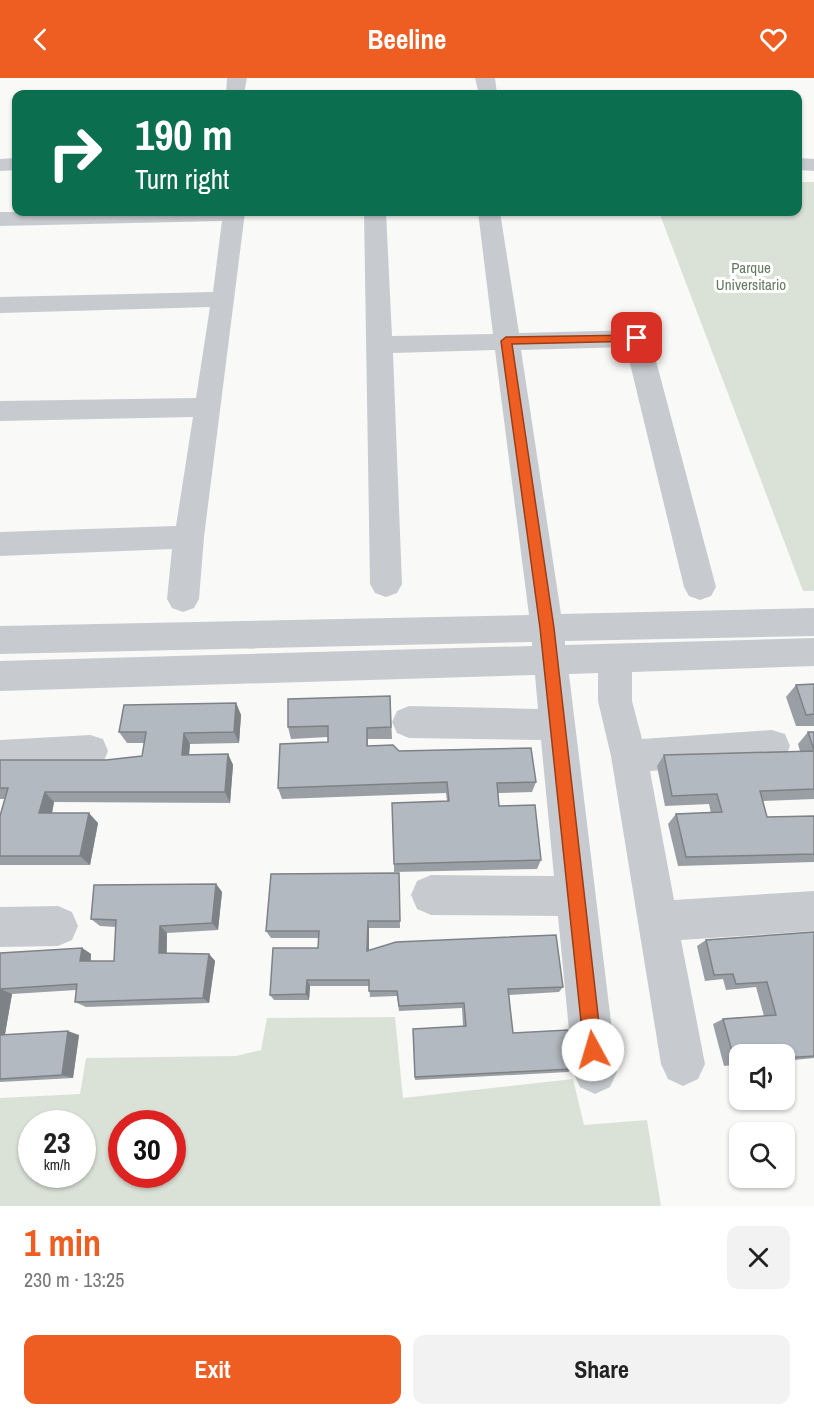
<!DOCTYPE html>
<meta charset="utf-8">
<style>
:root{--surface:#fff;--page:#f2f2f2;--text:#222;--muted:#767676;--accent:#ee5e22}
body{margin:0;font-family:"Archivo Narrow",sans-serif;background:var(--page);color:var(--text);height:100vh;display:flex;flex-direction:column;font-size:22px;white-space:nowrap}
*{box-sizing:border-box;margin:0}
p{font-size:20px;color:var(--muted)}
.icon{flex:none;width:33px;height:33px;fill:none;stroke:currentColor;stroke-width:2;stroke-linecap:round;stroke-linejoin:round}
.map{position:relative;height:1128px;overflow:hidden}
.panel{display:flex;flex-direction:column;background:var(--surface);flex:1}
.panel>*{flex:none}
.banner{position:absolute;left:12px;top:12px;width:790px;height:126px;border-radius:12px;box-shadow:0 2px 4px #0004;background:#0b6e4f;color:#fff;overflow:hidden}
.fabs{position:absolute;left:729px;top:966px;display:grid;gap:12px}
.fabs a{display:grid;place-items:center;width:66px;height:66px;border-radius:12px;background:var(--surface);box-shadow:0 2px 4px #0004;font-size:30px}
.speed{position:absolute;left:18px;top:1032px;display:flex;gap:12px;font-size:30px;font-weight:700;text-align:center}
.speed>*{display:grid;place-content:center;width:78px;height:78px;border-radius:50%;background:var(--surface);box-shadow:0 2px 4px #0004;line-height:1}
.speed small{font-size:15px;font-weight:400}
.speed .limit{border:9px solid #d22;background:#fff;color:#111}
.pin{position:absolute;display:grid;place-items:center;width:51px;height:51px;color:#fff;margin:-26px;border-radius:12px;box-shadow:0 3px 9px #0006}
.me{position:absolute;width:66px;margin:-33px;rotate:354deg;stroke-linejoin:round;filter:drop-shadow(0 0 4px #0008)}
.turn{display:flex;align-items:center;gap:21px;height:126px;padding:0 24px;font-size:27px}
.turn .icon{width:78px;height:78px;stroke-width:2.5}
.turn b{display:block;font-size:42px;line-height:51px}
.round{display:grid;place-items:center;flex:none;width:63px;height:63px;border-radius:12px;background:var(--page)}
.headline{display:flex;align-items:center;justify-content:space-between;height:102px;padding:0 24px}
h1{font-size:36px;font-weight:800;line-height:45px;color:var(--accent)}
.action{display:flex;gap:12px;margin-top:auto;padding:12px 24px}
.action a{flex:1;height:69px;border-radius:12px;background:var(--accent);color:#fff;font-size:24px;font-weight:800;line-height:69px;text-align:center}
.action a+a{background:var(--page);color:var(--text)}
header{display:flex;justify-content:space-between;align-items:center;height:78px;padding:0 24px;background:var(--accent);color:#fff;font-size:27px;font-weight:800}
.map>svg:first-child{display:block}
.green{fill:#dae2d7;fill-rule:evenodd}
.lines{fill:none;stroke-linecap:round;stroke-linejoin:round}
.minor{fill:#c7cbcf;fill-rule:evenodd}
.wall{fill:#999fa5}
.shaded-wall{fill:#7d8286}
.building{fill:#b2b9c0;stroke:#7d8286;stroke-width:1.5}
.route{fill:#ee5e22;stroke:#9b3d16;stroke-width:1.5}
.labels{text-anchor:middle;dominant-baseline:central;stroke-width:6;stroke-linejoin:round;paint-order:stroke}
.far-park-label{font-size:15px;fill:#657a62;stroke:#fff}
</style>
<header><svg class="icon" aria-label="back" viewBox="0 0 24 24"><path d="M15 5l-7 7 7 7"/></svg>Beeline<svg class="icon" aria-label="heart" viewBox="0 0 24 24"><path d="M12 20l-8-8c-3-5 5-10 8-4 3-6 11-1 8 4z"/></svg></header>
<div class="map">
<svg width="814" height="1128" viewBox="0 0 814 1128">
<rect width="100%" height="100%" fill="#f9f9f7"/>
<!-- green -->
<g class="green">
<polygon points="798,104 814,104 814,513 803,513 659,134 798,134"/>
<path d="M395,939L403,1020L573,1001L584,1047L647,1042L661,1128H0V1020L80,1016L86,980L236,978L261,972L267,940ZM32,1046H82V1096H32ZM122,1046H172V1096H122Z"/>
</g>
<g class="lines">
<!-- minor -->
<g class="minor">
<polygon points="227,0 247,0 244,16 226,16"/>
<polygon points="475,0 495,0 497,16 479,16"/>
<polygon points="16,80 16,92 0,93 0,81"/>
<polygon points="798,80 814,81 814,93 798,92"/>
<polygon points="0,134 245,134 204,459 199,521 194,530 183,534 172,530 167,521 172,471 0,478 0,454 176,448 193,339 0,343 0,323 196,320 210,229 0,235 0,219 213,214 222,143 0,148"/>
<polygon points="364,134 386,134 392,258 493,256 478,134 500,134 519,255 637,252 646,254 650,260 716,509 711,518 700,522 689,518 684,509 626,269 521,272 561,536 814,530 814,558 565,563 565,567 814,560 814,588 632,594 632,623 642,661 772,652 785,656 790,668 785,680 772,684 650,693 674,822 814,813 814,853 681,862 705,986 698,1001 683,1008 668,1001 661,986 611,678 598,623 598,595 569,596 617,994 610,1009 595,1016 580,1009 573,994 558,838 431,837 417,831 411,817 417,803 431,797 554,798 541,662 409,660 397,655 392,644 397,633 409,628 538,631 535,597 0,613 0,583 532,568 532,564 0,576 0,548 529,537 495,272 393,275 402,506 397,515 386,519 375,515 370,506"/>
<polygon points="90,657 103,661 108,673 103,685 90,689 0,694 0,662"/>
<polygon points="58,828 72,834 78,848 72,862 58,868 0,869 0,829"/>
</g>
</g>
<!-- wall -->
<g class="wall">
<polygon points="814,606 814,648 796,648 786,619 796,607"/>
<polygon points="390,618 392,661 368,661 368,668 399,673 536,704 532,714 498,715 499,728 541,782 537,791 394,794 394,786 447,723 446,715 282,721 278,710 328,664 328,659 291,661 288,649"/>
<polygon points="236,625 241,637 239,665 190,666 189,677 228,676 233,687 230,725 54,724 52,735 98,745 90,787 0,787 0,738 5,721 0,721 0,682 106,682 142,678 144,665 127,665 119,654"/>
<polygon points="808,654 814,654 814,721 763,723 767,739 814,738 814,784 678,788 668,746 676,736 711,735 709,726 665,728 657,688 664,677 800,673 798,666"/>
<polygon points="399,795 400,850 369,850 369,873 563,909 559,914 509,917 513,955 573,991 568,994 415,1002 413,955 463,948 462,930 399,933 397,918 370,919 369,908 310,908 309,922 274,922 270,917 318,870 318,860 271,860 266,853"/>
<polygon points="216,806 222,814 218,852 167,855 167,875 209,876 215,883 209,925 86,929 75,924 76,912 12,916 5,957 79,957 73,1000 0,1004 0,875 82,870 91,876 91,883 114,883 116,849 100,848 91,841"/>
<polygon points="814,854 814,980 784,983 784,976 740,976 740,986 724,988 713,946 723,941 764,938 756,909 726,912 723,901 705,903 697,868 706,862"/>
</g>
<!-- shaded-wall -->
<g class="shaded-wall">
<polygon points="236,625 241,637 239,665 234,654"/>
<polygon points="184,655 190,666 188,688 182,677"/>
<polygon points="228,676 233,687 230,725 225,714"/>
<polygon points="45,714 54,724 50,745 39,735"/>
<polygon points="89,735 98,745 90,787 80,778"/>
<polygon points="216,806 222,814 218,852 212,845"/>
<polygon points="368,843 369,850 369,879 367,873"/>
<polygon points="160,848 167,855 166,881 159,875"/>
<polygon points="82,870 91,876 90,890 80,883"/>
<polygon points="209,876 215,883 209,925 203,920"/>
<polygon points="307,902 310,908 309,922 306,916"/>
<polygon points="0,911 12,916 4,961 0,960"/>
<polygon points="68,953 79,957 73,1000 62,997"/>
</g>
<!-- building -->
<g class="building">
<polygon points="814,606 814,636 806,637 796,607"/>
<polygon points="390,618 391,649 367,650 367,668 393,667 399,673 531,670 536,704 497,705 499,728 535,727 541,782 394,786 392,725 449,723 447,704 278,710 280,666 328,664 328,648 288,649 288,621"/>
<polygon points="236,625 234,654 184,655 182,677 228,676 225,714 45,714 39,735 89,735 80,778 0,778 0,738 8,710 0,710 0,682 106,682 142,678 146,654 119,654 124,627"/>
<polygon points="808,654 814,654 814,672"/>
<polygon points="814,673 814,711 760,713 767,739 814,738 814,776 686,779 676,736 722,734 717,716 672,718 664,677"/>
<polygon points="399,795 400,843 368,843 367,873 396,864 556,857 563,909 508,911 513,955 568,952 573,991 415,999 413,951 466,948 464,925 399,928 397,913 369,913 369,902 307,902 306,916 270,917 273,870 318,870 319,853 266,853 271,796"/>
<polygon points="216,806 212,845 160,848 159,875 209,876 203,920 75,924 77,906 0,911 0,875 82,870 80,883 114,883 116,842 91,841 94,807"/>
<polygon points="814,854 814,978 784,980 784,976 740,976 740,984 735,984 723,941 776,937 767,904 736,906 733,896 714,897 706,862"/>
<polygon points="68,953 62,997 0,1001 0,957"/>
</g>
<!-- route -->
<polygon class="route" points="637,257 642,260 641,263 512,266 554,550 602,972 599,978 593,981 587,978 584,972 540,550 501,263 506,259"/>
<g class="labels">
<!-- far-park labels -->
<g class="far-park-label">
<text x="751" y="189">Parque<tspan x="751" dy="17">Universitario</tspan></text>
</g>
</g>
</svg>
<div class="fabs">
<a><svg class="icon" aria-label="sound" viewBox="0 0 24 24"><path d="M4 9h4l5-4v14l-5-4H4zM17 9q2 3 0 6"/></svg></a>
<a><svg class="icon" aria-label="search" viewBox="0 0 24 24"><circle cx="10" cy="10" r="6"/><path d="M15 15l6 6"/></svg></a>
</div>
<div class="speed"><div>23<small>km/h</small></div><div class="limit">30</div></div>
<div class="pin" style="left:637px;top:260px;background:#d93025"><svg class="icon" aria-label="arrive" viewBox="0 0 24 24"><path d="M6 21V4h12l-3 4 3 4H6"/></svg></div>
<svg class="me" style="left:593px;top:972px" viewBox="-20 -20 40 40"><circle r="19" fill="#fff"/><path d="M0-13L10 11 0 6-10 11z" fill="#ee5e22"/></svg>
<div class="banner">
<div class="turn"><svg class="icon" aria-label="right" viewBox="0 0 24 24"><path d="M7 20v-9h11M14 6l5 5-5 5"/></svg><div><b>190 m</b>Turn right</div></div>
</div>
</div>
<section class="panel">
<div class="headline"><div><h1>1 min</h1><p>230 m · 13:25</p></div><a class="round"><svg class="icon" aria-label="close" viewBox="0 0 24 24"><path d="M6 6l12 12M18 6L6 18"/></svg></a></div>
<div class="action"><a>Exit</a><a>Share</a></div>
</section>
